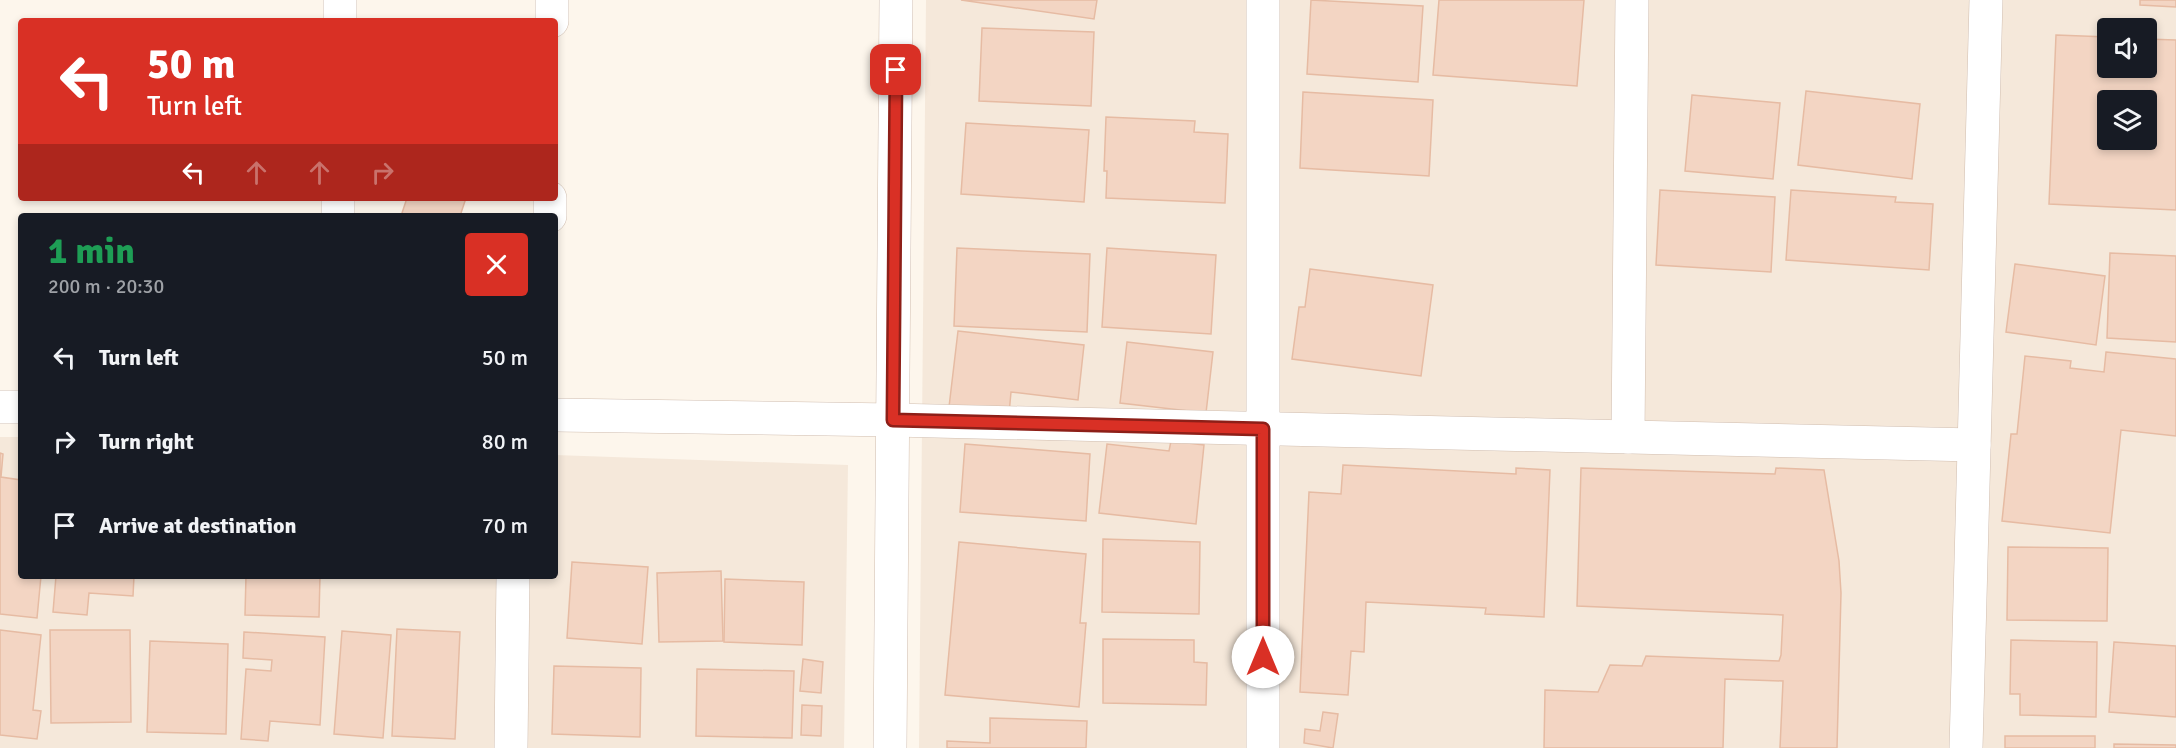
<!DOCTYPE html>
<meta charset="utf-8">
<style>
:root{--surface:#171b24;--page:#20242c;--text:#f1f3f6;--muted:#9ea1a6}
body{margin:0;font-family:Signika,sans-serif;background:var(--page);color:var(--text);height:100vh;display:flex;flex-direction:column;font-size:22px;white-space:nowrap}
*{box-sizing:border-box;margin:0}
p{font-size:20px;color:var(--muted)}
.icon{flex:none;width:33px;height:33px;fill:none;stroke:currentColor;stroke-width:2;stroke-linecap:round;stroke-linejoin:round}
.map{position:relative;flex:1;overflow:hidden}
.drawer{position:absolute;left:18px;top:213px;width:540px;height:366px;display:flex;flex-direction:column;background:var(--surface);border-radius:6px;box-shadow:0 3px 9px #0003}
.drawer>*{flex:none}
.banner{position:absolute;left:18px;top:18px;width:540px;height:183px;border-radius:6px;box-shadow:0 3px 9px #0003;background:#d93025;color:#fff;overflow:hidden}
.controls{position:absolute;left:2097px;top:18px;display:grid;gap:12px}
.controls a{display:grid;place-items:center;width:60px;height:60px;border-radius:6px;background:var(--surface);box-shadow:0 3px 9px #0003;font-size:30px}
.pin{position:absolute;display:grid;place-items:center;width:51px;height:51px;color:#fff;margin:-26px;border-radius:12px;box-shadow:0 3px 9px #0006}
.me{position:absolute;width:66px;margin:-33px;rotate:0deg;stroke-linejoin:round;filter:drop-shadow(0 0 4px #0008)}
.turn{display:flex;align-items:center;gap:21px;height:126px;padding:0 30px;font-size:27px}
.turn .icon{width:78px;height:78px;stroke-width:2.5}
.turn b{display:block;font-size:42px;line-height:51px}
.lanes{display:flex;align-items:center;height:57px;padding:0 30px;background:#0003;justify-content:center;gap:30px;direction:ltr}
.lanes .off{opacity:.35}
.round{display:grid;place-items:center;flex:none;width:63px;height:63px;border-radius:6px;background:var(--page)}
.headline{display:flex;align-items:center;justify-content:space-between;height:102px;padding:0 30px}
h1{font-size:36px;font-weight:700;line-height:45px;color:#1e9e55}
ul{padding:0;list-style:none}
li{display:flex;align-items:center;gap:18px;height:84px;padding:0 30px}
li div{flex:1}
li b{display:block;font-size:22px}
li em{font-style:normal}
.map>svg:first-child{display:block}
.residential{fill:#f5e8da;fill-rule:evenodd}
.building{fill:#f3d5c3;stroke:#e6bba3;stroke-width:1.5;fill-rule:evenodd}
.lines{fill:none;stroke-linecap:round;stroke-linejoin:round}
.minor-casing{stroke:#d1beb0;stroke-width:34}
.minor{stroke:#fff;stroke-width:33}
.route-casing{stroke:#8d1f18;stroke-width:15}
.route{stroke:#d93025;stroke-width:10}
</style>
<div class="map">
<svg width="2176" height="748" viewBox="0 0 2176 748">
<rect width="100%" height="100%" fill="#fdf6ec"/>
<!-- residential -->
<g class="residential">
<path d="M926,0H2176V748H919ZM2108,28H2146V68H2108ZM2108,100H2146V140H2108Z"/>
<polygon points="0,437 21,437 21,576 555,576 555,455 848,465 844,748 0,748"/>
</g>
<!-- building -->
<g class="building">
<polygon points="961,0 1097,0 1094,19"/>
<polygon points="1311,0 1423,6 1418,82 1307,74"/>
<polygon points="1439,0 1584,0 1577,86 1433,75"/>
<polygon points="2140,0 2176,0 2176,7 2140,5"/>
<polygon points="982,28 1094,32 1091,106 979,101"/>
<path d="M2056,35L2108,37V68H2146V39L2176,40V210L2049,204ZM2108,100H2146V140H2108Z"/>
<polygon points="1806,91 1920,104 1912,179 1798,165"/>
<polygon points="1303,92 1433,100 1429,176 1300,168"/>
<polygon points="1692,95 1780,103 1773,179 1685,171"/>
<polygon points="1106,117 1195,121 1194,132 1228,134 1225,203 1106,198 1107,171 1104,171"/>
<polygon points="966,123 1089,130 1084,202 961,194"/>
<polygon points="1660,190 1775,197 1771,272 1656,265"/>
<polygon points="1791,190 1896,197 1895,202 1933,204 1929,270 1786,260"/>
<polygon points="407,198 466,198 460,216 401,216"/>
<polygon points="957,248 1090,254 1087,332 954,326"/>
<polygon points="1107,248 1216,255 1211,334 1102,327"/>
<polygon points="2110,253 2176,256 2176,342 2107,338"/>
<polygon points="2015,264 2105,276 2096,345 2006,332"/>
<polygon points="1310,269 1433,285 1421,376 1292,359 1299,307 1305,307"/>
<polygon points="958,331 1084,345 1078,400 1011,392 1009,414 949,407"/>
<polygon points="1127,342 1213,352 1206,413 1120,403"/>
<polygon points="2106,352 2176,359 2176,436 2121,430 2110,533 2002,521 2011,434 2017,434 2025,356 2071,361 2070,368 2104,372"/>
<polygon points="1171,441 1204,445 1196,524 1099,513 1107,444 1169,451"/>
<polygon points="965,444 1090,454 1086,521 960,512"/>
<polygon points="0,453 3,454 1,477 21,480 21,576 41,576 37,618 0,614"/>
<polygon points="1343,465 1516,474 1516,468 1550,470 1544,617 1485,614 1486,608 1366,602 1364,652 1351,651 1348,695 1300,692 1309,492 1341,494"/>
<polygon points="1581,468 1775,474 1776,468 1824,470 1839,561 1841,593 1837,748 1780,748 1783,681 1725,679 1723,748 1544,748 1545,690 1598,692 1610,665 1642,666 1646,656 1779,661 1781,655 1783,615 1577,606"/>
<polygon points="1103,539 1200,542 1199,614 1102,612"/>
<polygon points="959,542 1086,554 1080,623 1086,623 1079,707 945,695"/>
<polygon points="2008,547 2108,548 2107,621 2007,620"/>
<polygon points="572,562 648,567 642,644 567,638"/>
<polygon points="721,571 723,641 659,642 657,573"/>
<polygon points="56,576 134,576 133,596 89,593 87,615 53,612"/>
<polygon points="246,576 320,576 319,617 245,615"/>
<polygon points="725,579 804,582 802,645 724,642"/>
<polygon points="397,629 460,632 455,739 392,736"/>
<polygon points="0,630 41,635 33,710 41,711 37,739 0,735"/>
<polygon points="50,630 130,630 131,722 51,723"/>
<polygon points="342,631 391,635 383,738 334,734"/>
<polygon points="244,632 325,637 320,725 270,721 268,741 241,739 246,669 271,671 272,660 243,658"/>
<polygon points="1103,639 1194,640 1194,662 1207,663 1206,705 1103,703"/>
<polygon points="2011,640 2097,642 2096,717 2020,715 2020,694 2010,694"/>
<polygon points="150,641 228,644 226,734 147,732"/>
<polygon points="2114,642 2176,646 2176,717 2109,712"/>
<polygon points="803,659 823,662 821,693 800,691"/>
<polygon points="554,666 641,668 640,737 552,734"/>
<polygon points="697,669 794,671 792,738 696,736"/>
<polygon points="802,705 822,706 821,736 801,735"/>
<polygon points="1323,712 1338,714 1333,748 1304,743 1305,729 1320,731"/>
<polygon points="990,718 1087,721 1086,748 947,748 947,741 990,743"/>
<rect x="2005" y="736" width="90" height="12"/>
<polygon points="2114,744 2176,745 2176,748 2114,748"/>
</g>
<g class="lines">
<!-- minor casing -->
<g class="minor-casing">
<g id="minor">
<polyline points="340,21 340,0"/>
<polyline points="552,21 552,0"/>
<polyline points="338,216 338,198"/>
<polyline points="550,216 550,198"/>
<polyline points="0,407 21,407"/>
<polyline points="555,415 893,420 1974,445"/>
<polyline points="1628,437 1632,0"/>
<polyline points="511,748 513,576"/>
<polyline points="890,748 896,0"/>
<polyline points="1263,748 1263,0"/>
<polyline points="1966,748 1986,0"/>
</g>
</g>
<!-- minor -->
<use href="#minor" class="minor"/>
</g>
<g class="lines">
<!-- route casing -->
<g class="route-casing">
<polyline id="route" points="896,70 893,420 1263,429 1263,657"/>
</g>
<!-- route -->
<use href="#route" class="route"/>
</g>
</svg>
<div class="controls">
<a><svg class="icon" aria-label="sound" viewBox="0 0 24 24"><path d="M4 9h4l5-4v14l-5-4H4zM17 9q2 3 0 6"/></svg></a>
<a><svg class="icon" aria-label="layers" viewBox="0 0 24 24"><path d="M12 4l9 5-9 5-9-5zM3 14l9 5 9-5"/></svg></a>
</div>
<div class="pin" style="left:896px;top:70px;background:#d93025"><svg class="icon" aria-label="arrive" viewBox="0 0 24 24"><path d="M6 21V4h12l-3 4 3 4H6"/></svg></div>
<svg class="me" style="left:1263px;top:657px" viewBox="-20 -20 40 40"><circle r="19" fill="#fff"/><path d="M0-13L10 11 0 6-10 11z" fill="#d93025"/></svg>
<div class="banner">
<div class="turn"><svg class="icon" aria-label="left" viewBox="0 0 24 24"><path d="M17 20v-9H6M10 6l-5 5 5 5"/></svg><div><b>50 m</b>Turn left</div></div>
<div class="lanes"><svg class="icon" aria-label="left" viewBox="0 0 24 24"><path d="M17 20v-9H6M10 6l-5 5 5 5"/></svg><svg class="icon off" aria-label="ahead" viewBox="0 0 24 24"><path d="M12 20V5M6 11l6-6 6 6"/></svg><svg class="icon off" aria-label="ahead" viewBox="0 0 24 24"><path d="M12 20V5M6 11l6-6 6 6"/></svg><svg class="icon off" aria-label="right" viewBox="0 0 24 24"><path d="M7 20v-9h11M14 6l5 5-5 5"/></svg></div>
</div>
<section class="drawer">
<div class="headline"><div><h1>1 min</h1><p>200 m · 20:30</p></div><a class="round" style="background:#d93025;color:#fff"><svg class="icon" aria-label="close" viewBox="0 0 24 24"><path d="M6 6l12 12M18 6L6 18"/></svg></a></div>
<ul>
<li><svg class="icon" aria-label="left" viewBox="0 0 24 24"><path d="M17 20v-9H6M10 6l-5 5 5 5"/></svg><div><b>Turn left</b></div><em>50 m</em></li>
<li><svg class="icon" aria-label="right" viewBox="0 0 24 24"><path d="M7 20v-9h11M14 6l5 5-5 5"/></svg><div><b>Turn right</b></div><em>80 m</em></li>
<li><svg class="icon" aria-label="arrive" viewBox="0 0 24 24"><path d="M6 21V4h12l-3 4 3 4H6"/></svg><div><b>Arrive at destination</b></div><em>70 m</em></li>
</ul>
</section>
</div>
